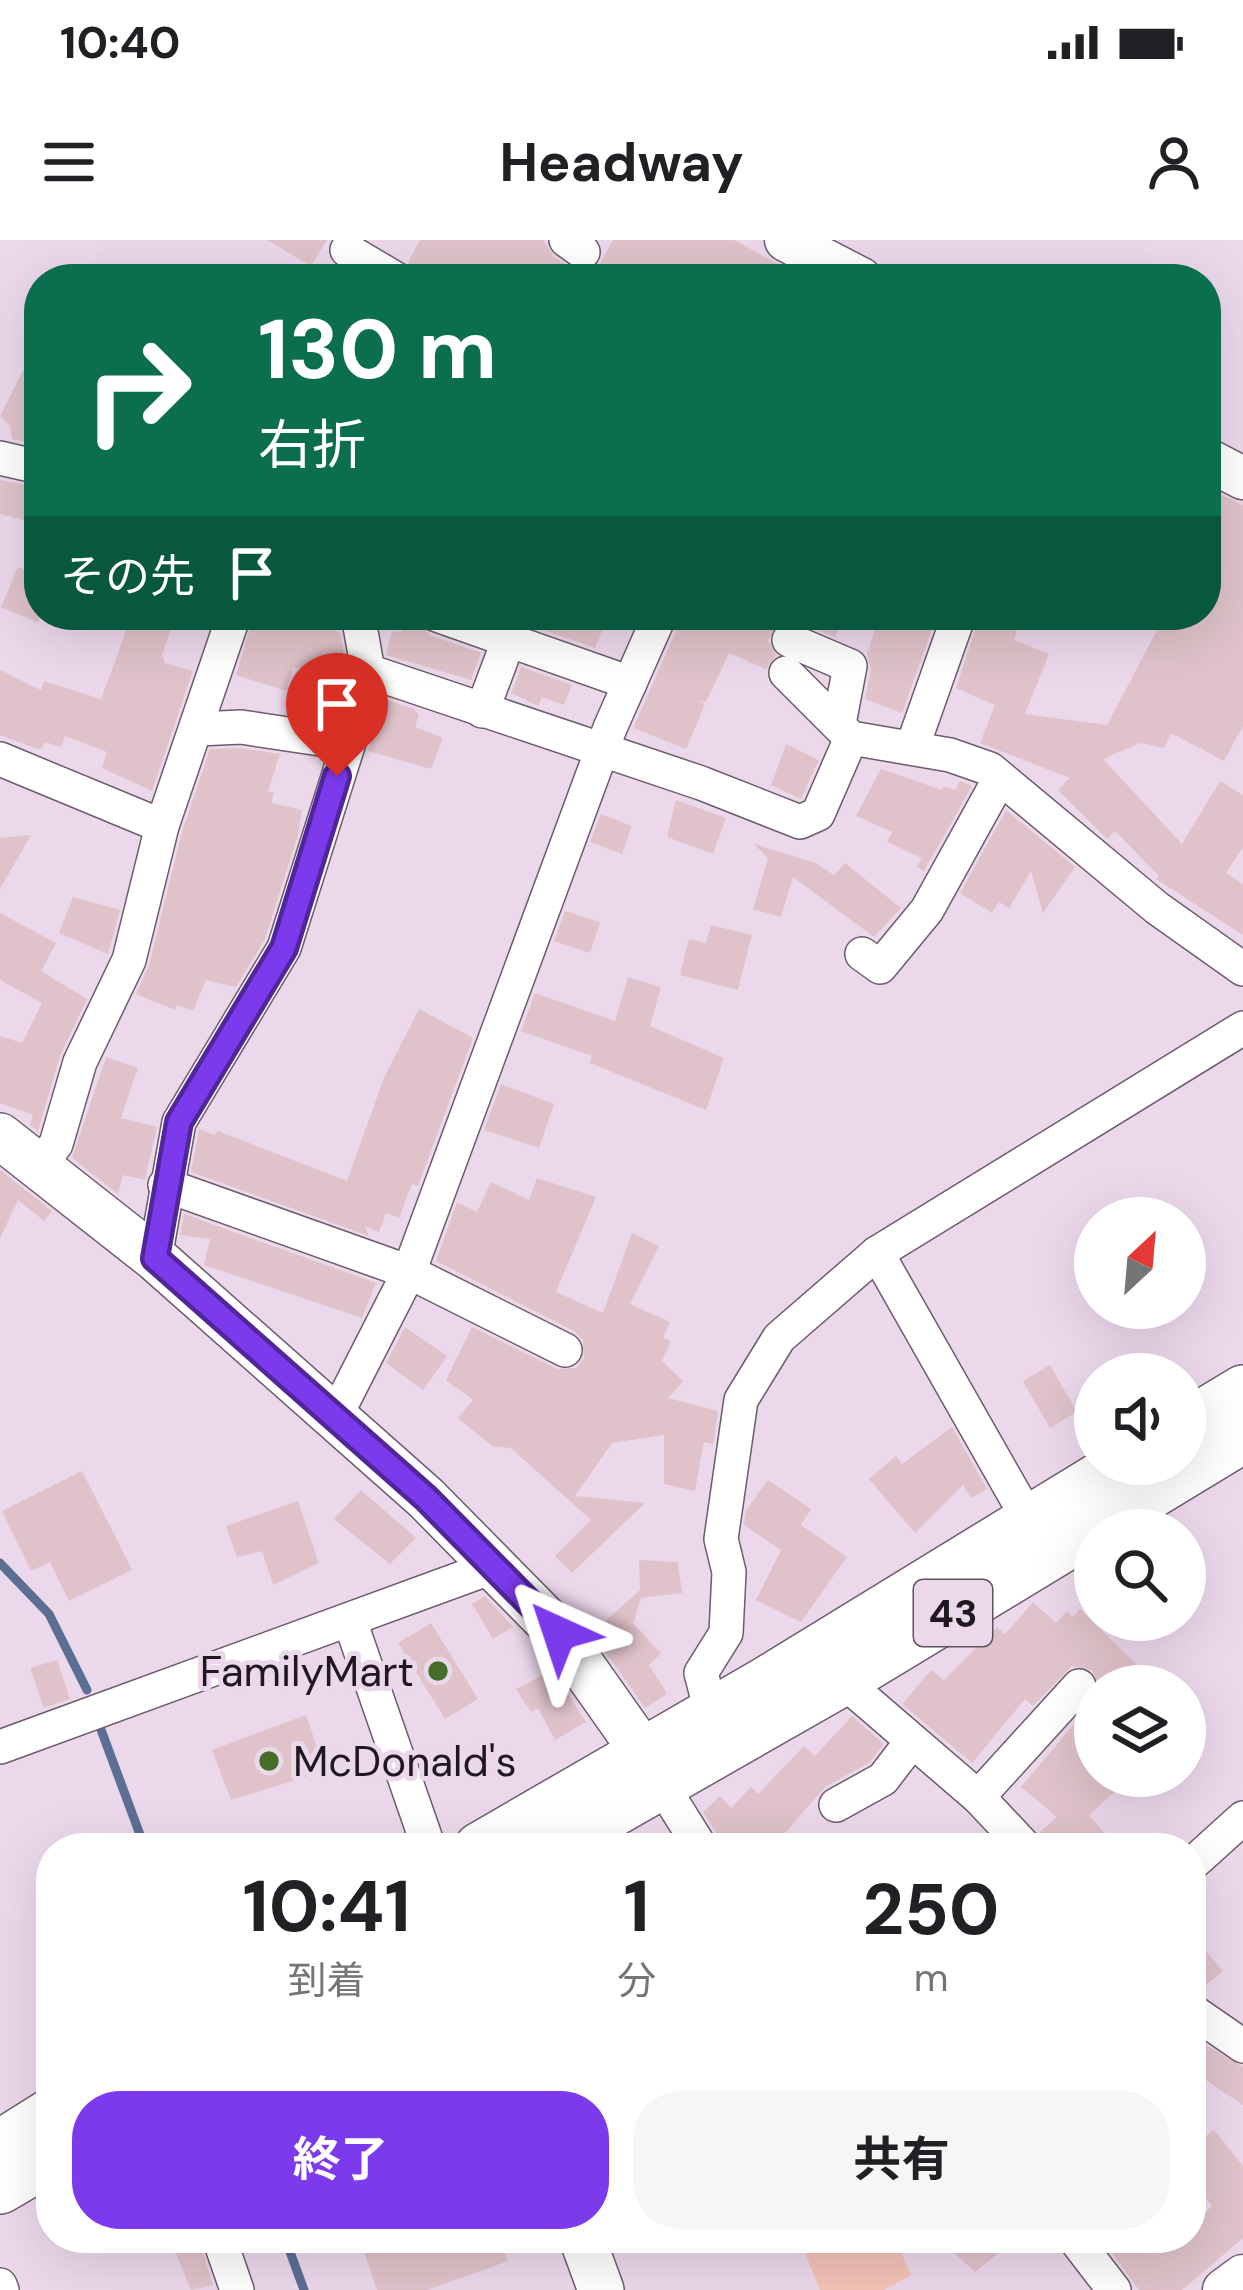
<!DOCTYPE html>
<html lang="ja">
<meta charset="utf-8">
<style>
:root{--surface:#fff;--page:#f6f6f6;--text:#202124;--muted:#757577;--accent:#7c3aed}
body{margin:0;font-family:"DM Sans","Noto Sans JP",sans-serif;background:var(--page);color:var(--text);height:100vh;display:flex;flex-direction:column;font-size:45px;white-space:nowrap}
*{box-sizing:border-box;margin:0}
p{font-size:39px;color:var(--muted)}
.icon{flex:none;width:66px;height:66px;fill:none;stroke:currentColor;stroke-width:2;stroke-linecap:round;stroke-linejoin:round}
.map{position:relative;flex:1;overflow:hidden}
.side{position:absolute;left:36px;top:1593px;width:1170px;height:420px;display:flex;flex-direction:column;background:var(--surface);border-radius:48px;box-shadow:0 12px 48px #0002}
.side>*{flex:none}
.banner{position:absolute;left:24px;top:24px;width:1197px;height:366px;border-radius:48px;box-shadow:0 12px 48px #0002;background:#0b6e4f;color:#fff;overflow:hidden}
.needle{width:78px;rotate:26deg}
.buttons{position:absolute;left:1074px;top:957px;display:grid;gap:24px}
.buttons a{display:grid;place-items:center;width:132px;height:132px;border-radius:50%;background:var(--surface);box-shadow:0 12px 48px #0002;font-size:60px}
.pin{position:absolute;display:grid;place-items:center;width:102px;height:102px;color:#fff;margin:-123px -51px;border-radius:50% 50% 50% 0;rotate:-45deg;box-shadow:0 0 12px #0007}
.pin .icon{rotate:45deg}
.me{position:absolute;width:132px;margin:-66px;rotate:318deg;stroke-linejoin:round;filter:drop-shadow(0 0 9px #0008)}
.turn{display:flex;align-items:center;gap:42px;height:252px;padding:0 36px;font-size:54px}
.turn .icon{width:156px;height:156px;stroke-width:2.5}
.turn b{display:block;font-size:84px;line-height:102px}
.then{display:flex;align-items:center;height:114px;padding:0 36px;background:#0003;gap:24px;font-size:45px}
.eta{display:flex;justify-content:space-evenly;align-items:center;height:204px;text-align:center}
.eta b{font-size:72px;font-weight:700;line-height:84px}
.button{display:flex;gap:24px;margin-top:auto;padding:24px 36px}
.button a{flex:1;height:138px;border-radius:48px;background:var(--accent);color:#fff;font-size:48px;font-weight:700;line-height:138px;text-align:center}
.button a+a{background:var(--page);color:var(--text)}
.status{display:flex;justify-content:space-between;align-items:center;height:84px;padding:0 60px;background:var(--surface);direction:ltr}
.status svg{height:33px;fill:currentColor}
header{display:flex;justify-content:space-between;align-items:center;height:156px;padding:0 36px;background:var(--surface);font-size:54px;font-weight:700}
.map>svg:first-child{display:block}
.green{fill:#f4c3b7}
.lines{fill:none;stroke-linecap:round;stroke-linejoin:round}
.stream{stroke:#5b6e94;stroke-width:9}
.building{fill:#e0c3ca}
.minor-casing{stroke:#6d5c6d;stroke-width:36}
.tertiary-casing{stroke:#6d5c6d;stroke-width:45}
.secondary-casing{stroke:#6d5c6d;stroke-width:48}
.primary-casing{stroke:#6d5c6d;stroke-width:54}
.minor{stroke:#fff;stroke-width:33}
.tertiary{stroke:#fff;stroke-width:42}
.secondary{stroke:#fff;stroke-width:45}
.primary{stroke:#fff;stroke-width:51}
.route-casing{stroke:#51269a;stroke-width:30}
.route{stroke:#7c3aed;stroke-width:21}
.poi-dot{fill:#466e2a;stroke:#ecd8eb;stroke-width:4.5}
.labels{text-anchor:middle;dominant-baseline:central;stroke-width:10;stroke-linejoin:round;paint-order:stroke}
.shield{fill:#ecd8eb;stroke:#5c525c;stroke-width:3}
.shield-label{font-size:39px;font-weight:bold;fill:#1f181f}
.poi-label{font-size:42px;fill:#1f181f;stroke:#ecd8eb;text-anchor:end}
</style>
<div class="status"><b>10:40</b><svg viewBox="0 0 49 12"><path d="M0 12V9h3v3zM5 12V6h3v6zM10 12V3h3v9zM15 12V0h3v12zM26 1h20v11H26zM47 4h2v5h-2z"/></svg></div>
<header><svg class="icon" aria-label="menu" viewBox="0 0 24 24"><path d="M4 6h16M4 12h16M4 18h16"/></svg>Headway<svg class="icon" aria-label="person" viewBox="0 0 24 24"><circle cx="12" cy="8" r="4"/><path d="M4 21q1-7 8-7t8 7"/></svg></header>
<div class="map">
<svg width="1243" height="2050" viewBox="0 0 1243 2050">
<rect width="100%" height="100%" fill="#ecd8eb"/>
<!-- green -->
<polygon class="green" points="799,1998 895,1998 911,2035 885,2050 820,2050"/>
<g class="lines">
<!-- stream -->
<g class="stream">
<polyline points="0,1323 49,1374 87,1450"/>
<polyline points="100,1487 145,1608"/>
<polyline points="285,1998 304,2050"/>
</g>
</g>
<!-- building -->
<g class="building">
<polygon points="267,0 327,0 311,26"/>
<polygon points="420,0 543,0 554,17 582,33 599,25 613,0 734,0 806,39 701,39 685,31 656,29 649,39 417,39 408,22"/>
<polygon points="39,99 39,205 12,199 10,186 0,176"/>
<polygon points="0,240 39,247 39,284 0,274"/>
<polygon points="1206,248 1243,265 1243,486 1224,521 1171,493 1164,508 1140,503 1103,519 1182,604 1220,541 1243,555 1243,607 1226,633 1243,644 1243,695 1156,639 1159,636 1115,591 1107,599 1058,550 1070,538 980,503 995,465 956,448 980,375 1022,375 1014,400 1049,414 1025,474 1107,485 1165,375 1206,375"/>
<polygon points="18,327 39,336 39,383 1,367"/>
<polygon points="132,375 176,375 162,415 165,423 193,431 152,551 102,528 107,512 65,496 61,507 45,502 40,510 0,495 0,430 41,450 44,441 101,459"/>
<polygon points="254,375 338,375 335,391 340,392 346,425 342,437 293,427 286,451 236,435"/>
<polygon points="405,375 416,375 430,395 481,413 471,440 386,415 392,391 401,392"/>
<polygon points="500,375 608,375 595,408"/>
<polygon points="683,375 846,375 835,397 796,380 777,383 768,401 776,415 766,429 729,413 706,462 699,461 705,464 686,509 633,488"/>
<polygon points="880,375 937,375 902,473 865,459 871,429 867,413"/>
<polygon points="521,427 572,445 564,465 542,457 538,466 511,453"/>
<polygon points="385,459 414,469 419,475 415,487 443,498 431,529 368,511"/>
<polygon points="786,504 819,520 801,559 771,545"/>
<polygon points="240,508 280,514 268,551 274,553 271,563 302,570 298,595 265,699 236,747 206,740 193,771 177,765 175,770 136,754 149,725 182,592 210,509"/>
<polygon points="881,529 942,550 944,546 955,550 960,541 972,546 924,631 917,627 922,618 887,602 892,592 856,576"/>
<polygon points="676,560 726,578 713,614 667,597"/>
<polygon points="1006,570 1075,627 1043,673 1031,631 1009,668 999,662 992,673 960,653"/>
<polygon points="601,574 632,586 622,614 590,602"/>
<polygon points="31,595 0,649 0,598"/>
<polygon points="754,604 816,623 834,635 845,623 901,668 874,697 793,637 781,677 753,669 768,618"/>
<polygon points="73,657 120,670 108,714 59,693"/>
<polygon points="565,671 600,682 590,713 554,701"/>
<polygon points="0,673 56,703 41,731 87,759 60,816 38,891 30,885 33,875 0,863 0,796 22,803 42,763 0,740"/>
<polygon points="711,685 752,695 738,750 680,735 689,699 706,703"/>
<polygon points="628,737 661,747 650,786 724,818 706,870 590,823 592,816 521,791 535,753 615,781"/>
<polygon points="419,769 473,798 418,946 412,944 399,978 386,973 379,992 365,986 369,996 191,932 199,889 214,895 218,891 347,941 384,838"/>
<polygon points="106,817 138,828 121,878 157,887 145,940 123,935 118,954 72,918"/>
<polygon points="501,844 554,864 539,908 484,890"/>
<polygon points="0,930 52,971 44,981 18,960 0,998"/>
<polygon points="537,938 596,957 556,1052 603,1073 632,993 659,1006 630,1064 670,1082 663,1098 671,1101 662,1121 683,1141 668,1158 718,1171 713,1204 704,1202 695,1251 664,1244 664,1195 612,1203 575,1256 645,1263 572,1333 555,1316 591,1280 511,1208 492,1206 458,1178 473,1160 446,1140 472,1087 557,1129 576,1128 584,1118 583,1100 574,1091 436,1021 457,962 477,972 491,942 529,960"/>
<polygon points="184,974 376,1043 362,1078 204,1025 210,999 180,995"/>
<polygon points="405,1087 447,1116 423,1150 386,1123"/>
<polygon points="1050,1125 1077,1172 1050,1188 1023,1141"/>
<polygon points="952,1187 987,1249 971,1258 963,1245 915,1293 869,1239 896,1216 902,1224"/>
<polygon points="82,1231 132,1330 69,1361 50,1322 31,1331 2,1271"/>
<polygon points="768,1240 811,1269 801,1285 847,1317 801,1382 756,1360 781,1310 744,1285 746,1270"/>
<polygon points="361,1250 416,1298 390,1324 334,1279"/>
<polygon points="298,1261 319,1323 273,1345 262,1311 237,1317 226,1286"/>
<polygon points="639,1320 678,1322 682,1353 641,1358 633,1384 661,1413 649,1425 667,1454 645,1468 592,1393 640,1350"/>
<polygon points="485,1356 513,1387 493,1399 472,1364"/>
<polygon points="1033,1362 1056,1383 1067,1371 1073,1377 1080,1369 1148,1436 1099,1446 1092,1430 1072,1426 1033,1466 1025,1459 972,1523 902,1464 931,1430 944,1440 997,1387 1005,1394"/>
<polygon points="431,1383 478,1459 445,1479 398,1403"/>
<polygon points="57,1420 70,1459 44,1468 30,1428"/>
<polygon points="552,1430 586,1482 555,1500 538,1468 531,1472 516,1449"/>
<polygon points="1095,1459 1095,1536 1132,1536 1089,1575 1117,1608 1046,1608 1040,1592 1057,1577 1021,1547"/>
<polygon points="306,1475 325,1531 231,1560 212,1510"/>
<polygon points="852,1476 884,1504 869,1523 825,1547 779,1600 773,1593 757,1608 726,1608 703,1572 720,1556 731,1568 751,1547 758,1554 804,1506 815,1516"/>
<polygon points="1191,1694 1223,1731 1199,1751 1191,1749"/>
<polygon points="1191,1796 1243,1827 1243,1865 1191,1830"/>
<polygon points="1214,1890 1243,1926 1243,1998 1182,2050 1139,2050 1111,2012 1119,2006 1116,1998 1191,1998 1191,1987 1212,1966 1191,1938 1191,1907"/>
<polygon points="170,1998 199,1998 213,2045 191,2050"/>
<polygon points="403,1998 500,1998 508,2021 427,2050 377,2050 364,2012"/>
<polygon points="938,1998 1017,1998 975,2032"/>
</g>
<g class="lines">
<!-- minor casing -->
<g class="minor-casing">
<g id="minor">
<polyline points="566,0 583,12"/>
<polyline points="347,10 396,39"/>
<polyline points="0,218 39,227"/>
<polyline points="437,375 630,443"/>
<polyline points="789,400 850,426 839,484"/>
<polyline points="368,431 701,543 800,582 818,574 851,498"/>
<polyline points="786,433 851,498 950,515 990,529 1157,668 1243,729"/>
<polyline points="482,471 509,399"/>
<polyline points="198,489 241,487 347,503"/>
<polyline points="912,508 959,375"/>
<polyline points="0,519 162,586"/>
<polyline points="862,714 880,727 927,670 1000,538"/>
<polyline points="41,924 56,904 80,822 129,720 162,586 234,375"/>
<polyline points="165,945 409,1032 565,1110"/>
<polyline points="877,1013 1243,788"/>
<polyline points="155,1018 179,882 284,708 364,455 368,431 358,375"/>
<polyline points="336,1175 409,1032 610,488 660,375"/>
<polyline points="350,1381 429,1608"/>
<polyline points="842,1440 978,1557 1026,1608"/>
<polyline points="712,1475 701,1433 726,1393 729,1332 721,1299 741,1160 779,1098 877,1013 1030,1282"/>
<polyline points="0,1507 495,1326"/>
<polyline points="661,1544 701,1608"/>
<polyline points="978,1557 1079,1446"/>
<polyline points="836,1565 883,1539 912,1501"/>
<polyline points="1191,1625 1243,1578"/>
<polyline points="1191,1770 1243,1806"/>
<polyline points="219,1998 237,2050"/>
<polyline points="1074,1998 1114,2050"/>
<polyline points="0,2045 2,2050"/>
</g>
</g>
<!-- tertiary casing -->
<g class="tertiary-casing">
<g id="tertiary">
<polyline points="786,0 861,39"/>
<polyline points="1206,219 1243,238"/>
<polyline points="1224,2050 1243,2036"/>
</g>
</g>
<!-- secondary casing -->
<g class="secondary-casing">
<g id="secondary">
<polyline points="0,896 155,1018 426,1258 559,1393 643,1512"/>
<polyline points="582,1998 601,2050"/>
</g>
</g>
<!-- primary casing -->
<g class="primary-casing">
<g id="primary">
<polyline points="1185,1186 1243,1151"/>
<polyline points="480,1608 767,1442 1123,1224"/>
<polyline points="548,1608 842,1440 1243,1197"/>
<polyline points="0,1906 51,1874"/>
<polyline points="0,1948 51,1918"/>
</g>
</g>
<!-- minor -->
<use href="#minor" class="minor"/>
<!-- tertiary -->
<use href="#tertiary" class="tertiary"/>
<!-- secondary -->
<use href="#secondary" class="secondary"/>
<!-- primary -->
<use href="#primary" class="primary"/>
</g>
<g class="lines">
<!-- route casing -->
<g class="route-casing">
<polyline id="route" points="337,536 284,708 179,882 155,1018 426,1258 559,1393"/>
</g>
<!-- route -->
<use href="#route" class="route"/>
</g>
<!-- markers -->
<g class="poi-dot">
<circle cx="438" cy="1431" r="12"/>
<circle cx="269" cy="1521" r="12"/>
</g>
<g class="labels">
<!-- shield labels -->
<rect class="shield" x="914" y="1340" width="78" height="66" rx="9"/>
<g class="shield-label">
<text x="953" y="1373">43</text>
</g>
<!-- poi labels -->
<g class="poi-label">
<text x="414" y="1431">FamilyMart</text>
<text x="293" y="1521" text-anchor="start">McDonald's</text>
</g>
</g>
</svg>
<div class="buttons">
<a><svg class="needle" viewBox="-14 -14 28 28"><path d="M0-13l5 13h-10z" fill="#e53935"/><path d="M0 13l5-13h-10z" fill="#757577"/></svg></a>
<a><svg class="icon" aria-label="sound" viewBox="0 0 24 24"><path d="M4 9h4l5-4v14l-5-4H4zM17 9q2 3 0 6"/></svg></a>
<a><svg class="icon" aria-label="search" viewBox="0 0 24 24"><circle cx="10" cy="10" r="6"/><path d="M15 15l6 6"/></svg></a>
<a><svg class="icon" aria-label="layers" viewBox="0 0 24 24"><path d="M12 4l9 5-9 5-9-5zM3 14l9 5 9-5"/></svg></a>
</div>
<div class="pin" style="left:337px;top:536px;background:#d93025"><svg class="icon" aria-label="arrive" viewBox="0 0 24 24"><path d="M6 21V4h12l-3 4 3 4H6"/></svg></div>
<svg class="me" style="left:559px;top:1393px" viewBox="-20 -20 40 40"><path d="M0-17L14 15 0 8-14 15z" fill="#7c3aed" stroke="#fff" stroke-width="4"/></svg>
<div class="banner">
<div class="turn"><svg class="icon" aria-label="right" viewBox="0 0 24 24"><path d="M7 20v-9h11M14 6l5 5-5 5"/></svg><div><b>130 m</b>右折</div></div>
<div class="then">その先<svg class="icon" aria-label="arrive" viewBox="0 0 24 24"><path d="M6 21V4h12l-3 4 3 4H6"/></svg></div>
</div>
<section class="side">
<div class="eta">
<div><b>10:41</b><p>到着</p></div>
<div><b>1</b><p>分</p></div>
<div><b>250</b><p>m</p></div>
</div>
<div class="button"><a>終了</a><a>共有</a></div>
</section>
</div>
